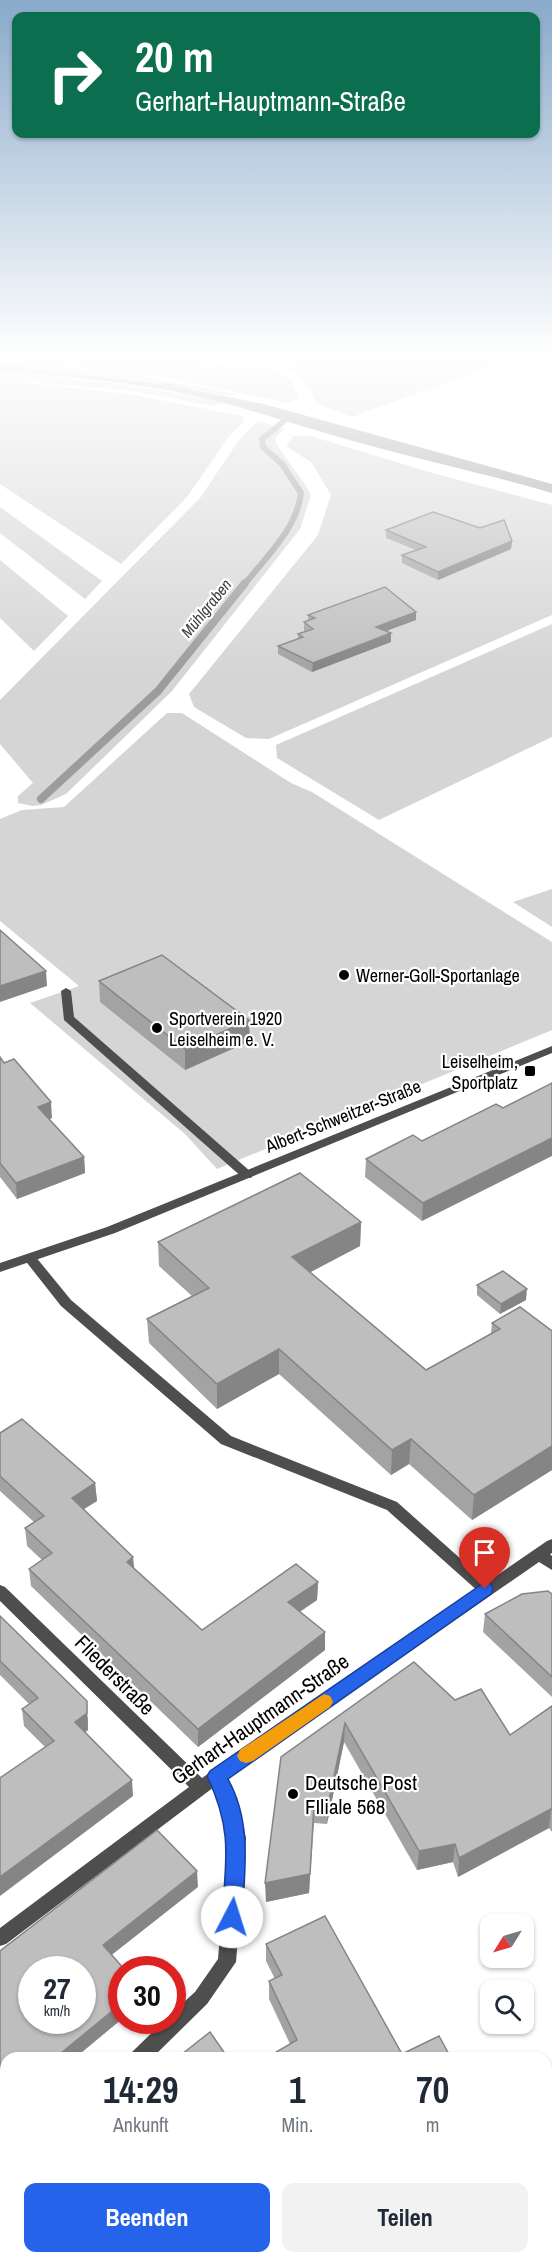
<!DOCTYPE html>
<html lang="de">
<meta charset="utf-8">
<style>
:root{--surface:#fff;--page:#f2f2f3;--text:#1f2937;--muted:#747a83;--accent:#2563eb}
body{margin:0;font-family:"Archivo Narrow",sans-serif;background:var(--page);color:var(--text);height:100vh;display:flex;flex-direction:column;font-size:22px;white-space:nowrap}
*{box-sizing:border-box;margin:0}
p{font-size:20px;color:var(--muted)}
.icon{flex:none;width:33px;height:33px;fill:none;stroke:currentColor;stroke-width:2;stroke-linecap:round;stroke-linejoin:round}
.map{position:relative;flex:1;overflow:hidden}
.details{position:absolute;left:0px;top:2052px;width:552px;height:212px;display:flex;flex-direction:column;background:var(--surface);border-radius:18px 18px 0 0;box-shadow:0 2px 4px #0004}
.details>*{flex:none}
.top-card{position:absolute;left:12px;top:12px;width:528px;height:126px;border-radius:12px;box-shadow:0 2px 4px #0004;background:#0b6e4f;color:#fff;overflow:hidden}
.needle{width:39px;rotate:233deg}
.tools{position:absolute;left:480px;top:1914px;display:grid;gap:12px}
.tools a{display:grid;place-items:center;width:54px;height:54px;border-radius:12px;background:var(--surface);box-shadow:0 2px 4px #0004;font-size:30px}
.speed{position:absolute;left:18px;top:1956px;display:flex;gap:12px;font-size:30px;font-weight:700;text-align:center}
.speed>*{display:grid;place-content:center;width:78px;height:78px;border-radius:50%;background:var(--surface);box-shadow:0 2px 4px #0004;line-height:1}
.speed small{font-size:15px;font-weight:400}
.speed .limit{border:9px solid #d22;background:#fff;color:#111}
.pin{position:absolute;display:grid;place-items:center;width:51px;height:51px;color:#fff;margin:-62px -26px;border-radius:50% 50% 50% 0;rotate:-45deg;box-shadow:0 0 6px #0007}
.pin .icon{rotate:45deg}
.me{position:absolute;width:66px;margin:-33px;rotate:5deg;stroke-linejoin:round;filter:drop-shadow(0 0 4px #0008)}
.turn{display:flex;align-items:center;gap:21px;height:126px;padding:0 24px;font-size:27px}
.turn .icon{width:78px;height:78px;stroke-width:2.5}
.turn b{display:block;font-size:42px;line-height:51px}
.eta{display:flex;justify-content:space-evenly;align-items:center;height:102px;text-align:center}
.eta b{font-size:36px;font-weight:800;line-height:42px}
.action{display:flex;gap:12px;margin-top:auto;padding:12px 24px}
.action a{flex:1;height:69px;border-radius:12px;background:var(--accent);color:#fff;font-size:24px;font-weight:800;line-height:69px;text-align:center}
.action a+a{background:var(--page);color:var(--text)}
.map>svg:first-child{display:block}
.green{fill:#d5d5d5}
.water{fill:#9c9c9c}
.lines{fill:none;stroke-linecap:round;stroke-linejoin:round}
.stream-far1{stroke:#9c9c9c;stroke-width:6}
.stream{stroke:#9c9c9c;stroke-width:8}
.service{fill:#4e4e4e;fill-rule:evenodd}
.minor{fill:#4e4e4e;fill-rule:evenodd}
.wall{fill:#a3a3a3}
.shaded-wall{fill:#858585}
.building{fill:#bebebe;stroke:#858585;stroke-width:1.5;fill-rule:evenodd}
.route{fill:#2563eb;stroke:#184099;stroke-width:1.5}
.slow{fill:#f59e0b}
.poi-dot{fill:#000;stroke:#fff;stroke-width:2}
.labels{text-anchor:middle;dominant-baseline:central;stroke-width:4.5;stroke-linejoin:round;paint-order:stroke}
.far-water-label{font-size:16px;font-style:italic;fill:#3d3d3d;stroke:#fff}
.poi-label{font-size:18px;fill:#000;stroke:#fff;text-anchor:start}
.street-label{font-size:18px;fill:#000;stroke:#fff}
.near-street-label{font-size:21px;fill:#000;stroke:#fff}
.near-poi-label{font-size:21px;fill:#000;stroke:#fff;text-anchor:start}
</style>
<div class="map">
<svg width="552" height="2263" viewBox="0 0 552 2263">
<rect width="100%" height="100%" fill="#fff"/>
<!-- green -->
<g class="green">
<polygon points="0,355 137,355 268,368 291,379 299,398 288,403 156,376 36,363"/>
<polygon points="171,355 300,355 261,364"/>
<polygon points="311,355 522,355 352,417 318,404 301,379 288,368 289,363"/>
<polygon points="0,359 148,377 236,394 229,396 174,386 171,385 176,384 159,384 0,365"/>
<polygon points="0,371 131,385 221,402 214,406 133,391 0,379"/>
<polygon points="0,380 129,394 242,416 244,421 227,439 187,497 121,564 0,484"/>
<path d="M258,421L284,429L275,438C276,450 303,477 311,495L300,529L172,691L66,794L41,805L32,806L18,803V796L33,783L0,744V700L200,498L239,440Z"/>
<polygon points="293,436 311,436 429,472 552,505 552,615 269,739 246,738 194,707 189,694 318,535 331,495 312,463 286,446"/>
<polygon points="0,507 102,581 85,599 0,533"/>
<polygon points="0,560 68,616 34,651 0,618"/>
<polygon points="552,624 552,737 379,820 277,758 276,745"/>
<polygon points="167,713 182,713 291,783 312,792 552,942 552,1030 217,1169 185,1134 30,1003 79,986 0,921 0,819 22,810 64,807"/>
<polygon points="552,889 552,927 513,902"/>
</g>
<!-- water -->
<path class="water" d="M0,365L159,384H179L174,386L264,404L552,484V493C484,473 415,459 346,439C288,423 231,402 171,391C115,380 57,376 0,371Z"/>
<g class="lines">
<!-- stream-far1 -->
<path class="stream-far1" d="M244,585C265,558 297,529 301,493L282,464L263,447L262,439L289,417"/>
<!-- stream -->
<polyline class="stream" points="41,799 158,691 245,583"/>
<!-- service -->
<g class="service">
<polygon points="66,988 71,991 74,1017 251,1172 253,1175 251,1178 243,1178 64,1020 61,991"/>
<polygon points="30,1255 35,1256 71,1300 231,1436 397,1502 490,1585 493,1589 490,1593 485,1595 480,1593 387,1510 221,1444 61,1306 24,1259"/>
</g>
<!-- minor -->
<g class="minor">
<polygon points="552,1046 552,1053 115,1233 0,1272 0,1263 107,1227"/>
<polygon points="552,1539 552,1553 550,1554 552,1556 552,1570 539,1562 227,1778 236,1797 246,1838 236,1962 207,2004 152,2058 130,2058 132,2052 165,2020 172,2020 172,2013 195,1992 218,1959 228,1838 220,1798 214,1787 6,1944 0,1946 0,1928 189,1787 0,1601 0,1585 5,1587 202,1778 547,1541"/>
<polygon points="6,2160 6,2182 0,2185 0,2163"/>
<polygon points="193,2258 214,2258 216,2263 195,2263"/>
</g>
</g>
<!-- wall -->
<g class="wall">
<polygon points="386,530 512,541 511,549 438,580 402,563 402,555 416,550 386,538"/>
<polygon points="308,615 416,620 386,631 391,633 391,642 312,672 278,654 278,646 298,639 298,634 305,632 304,630 304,622 308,620"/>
<polygon points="99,981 250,1041 185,1070 100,1002"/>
<polygon points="0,1057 52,1118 49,1119 84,1157 85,1173 17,1199 0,1177"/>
<polygon points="496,1104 422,1221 365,1177 366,1159 422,1141"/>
<polygon points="361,1222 360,1246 310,1272 426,1370 491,1333 492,1323 552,1331 552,1470 472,1520 409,1464 391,1475 279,1374 217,1409 149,1343 147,1319 192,1296 159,1266 158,1242"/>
<polygon points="477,1285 526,1300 500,1314 477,1295"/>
<polygon points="0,1433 95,1483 97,1501 83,1509 134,1568 202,1630 318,1582 317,1600 300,1612 325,1632 325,1650 198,1747 31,1586 29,1569 42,1560 27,1546 25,1528 34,1522 0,1491"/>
<polygon points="552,1594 552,1697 483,1632 485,1614"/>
<polygon points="0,1616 88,1718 88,1730 85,1732 133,1796 45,1747 24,1726 22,1709 29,1704 0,1675"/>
<polygon points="414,1662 455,1700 510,1735 552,1706 552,1832 549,1828 458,1877 453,1862 417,1870 344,1742 327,1824 314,1823 309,1893 266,1902 281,1757"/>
<polygon points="325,1916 402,2054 439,2036 451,2058 266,2058 290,2044 269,1999 269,1981 275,1979 266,1961 266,1944"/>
</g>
<!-- shaded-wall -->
<g class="shaded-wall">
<polygon points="512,541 511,549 438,580 438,572"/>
<polygon points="416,612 416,620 375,635 376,627"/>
<polygon points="391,633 391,642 312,672 313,663"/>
<polygon points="46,971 47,986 0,1002 0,986"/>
<polygon points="249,1020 250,1041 185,1070 185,1049"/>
<polygon points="51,1102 52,1118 39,1122 38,1107"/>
<polygon points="552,1138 552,1156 422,1221 423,1203"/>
<polygon points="84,1157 85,1173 17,1199 16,1183"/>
<polygon points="361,1222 360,1246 292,1282 292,1257"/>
<polygon points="527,1289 526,1300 500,1314 501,1304"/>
<polygon points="279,1349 279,1374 217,1409 217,1384"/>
<polygon points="411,1439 409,1464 391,1475 392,1450"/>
<polygon points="552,1446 552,1470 472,1520 474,1495"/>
<polygon points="95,1483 97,1501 73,1516 72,1498"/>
<polygon points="133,1557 135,1575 127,1562"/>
<polygon points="318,1582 317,1600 288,1619 288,1602"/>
<polygon points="325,1632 325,1650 198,1747 198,1729"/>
<polygon points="87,1701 88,1730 76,1739 75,1722"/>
<polygon points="345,1723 344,1742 327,1824 328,1805"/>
<polygon points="132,1780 133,1796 0,1896 0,1877"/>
<polygon points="314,1805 309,1893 266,1902 265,1883"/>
<polygon points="551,1809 549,1828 458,1877 459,1858"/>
<polygon points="455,1844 453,1862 417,1870 419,1851"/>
<polygon points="197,1871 198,1887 104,1961 103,1945"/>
<polygon points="122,2003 122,2019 75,2058 55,2058"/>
<polygon points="6,2099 6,2116 0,2121 0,2104"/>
<polygon points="434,2258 450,2258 450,2263 426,2263"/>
</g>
<!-- building -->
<g class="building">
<polygon points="433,512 480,528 504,520 512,541 438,572 402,555 426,547 386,530"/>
<polygon points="385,587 416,612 376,627 391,633 313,663 278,646 303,637 298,634 313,629 304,622 315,618 308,615"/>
<polygon points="0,930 46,971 0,986"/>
<polygon points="162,955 249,1020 185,1049 99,981"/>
<polygon points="0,1057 4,1063 14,1059 51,1102 38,1107 84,1157 16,1183 0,1163"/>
<polygon points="552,1083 552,1138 423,1203 366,1159 413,1135 422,1141 496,1104 503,1108"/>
<polygon points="300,1173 361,1222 292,1257 426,1370 500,1329 492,1323 520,1307 552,1331 552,1446 474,1495 411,1439 392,1450 279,1349 217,1384 147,1319 209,1288 158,1242"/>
<polygon points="503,1271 527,1289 501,1304 477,1285"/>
<polygon points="22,1419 95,1483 72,1498 133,1557 127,1562 202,1630 296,1564 318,1582 288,1602 325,1632 198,1729 29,1569 52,1553 25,1528 44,1516 0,1476 0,1433"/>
<polygon points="548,1591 552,1594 552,1677 485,1614 522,1594"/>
<polygon points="0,1616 87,1701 87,1713 75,1722 132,1780 0,1877 0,1778 54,1741 22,1709 38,1698 0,1661"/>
<polygon points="414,1662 455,1700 481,1689 510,1735 552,1706 552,1810 551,1809 459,1858 455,1844 419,1851 345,1723 328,1805 314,1805 310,1874 265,1883 281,1757"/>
<path d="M157,1830L197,1871L103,1945L125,1970H122V2003L55,2058H6V2099L0,2104V1951ZM32,1970H82V2020H32Z"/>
<polygon points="325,1916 402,2054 439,2036 451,2058 266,2058 297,2040 269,1981 282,1975 266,1944"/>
<polygon points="210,2032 228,2058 177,2058"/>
<polygon points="6,2208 6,2258 156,2258 160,2263 0,2263 0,2212"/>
<polygon points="271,2258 434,2258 426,2263 275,2263"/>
</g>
<!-- sky -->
<linearGradient id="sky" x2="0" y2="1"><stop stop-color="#89aaca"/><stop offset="0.53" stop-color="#fff"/><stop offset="1" stop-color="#fff" stop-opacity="0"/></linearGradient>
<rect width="552" height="672" fill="url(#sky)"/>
<!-- route -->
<path class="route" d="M485,1582L491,1584L493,1589L491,1594L228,1779C252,1822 245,1869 242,1917L239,1923L232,1926L225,1923L222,1917C226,1860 233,1830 207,1776L210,1771Z"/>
<!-- slow -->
<polygon class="slow" points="324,1694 330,1696 333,1702 330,1707 253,1761 246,1763 240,1761 237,1756 240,1750"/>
<!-- markers -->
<g class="poi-dot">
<circle cx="344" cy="975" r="6"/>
<circle cx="157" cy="1028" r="6"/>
<rect x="524" y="1065" width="12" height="12" rx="3"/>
<circle cx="293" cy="1794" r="6"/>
</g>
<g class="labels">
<!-- far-water labels -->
<g class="far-water-label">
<text transform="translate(206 608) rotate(-51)">Mühlgraben</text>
</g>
<!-- poi labels -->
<g class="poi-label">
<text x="356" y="975">Werner-Goll-Sportanlage</text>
<text x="169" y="1018">Sportverein 1920<tspan x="169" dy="21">Leiselheim e. V.</tspan></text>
<text x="518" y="1061" text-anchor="end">Leiselheim,<tspan x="518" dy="21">Sportplatz</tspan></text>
</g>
<!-- street labels -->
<g class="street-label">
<text transform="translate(343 1116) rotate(-22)">Albert-Schweitzer-Straße</text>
</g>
<!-- near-street labels -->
<g class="near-street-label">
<text transform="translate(115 1675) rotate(45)">Fliederstraße</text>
<text transform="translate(260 1719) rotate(-35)">Gerhart-Hauptmann-Straße</text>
</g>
<!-- near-poi labels -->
<g class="near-poi-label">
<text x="305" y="1782">Deutsche Post<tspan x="305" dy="24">FIliale 568</tspan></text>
</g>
</g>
</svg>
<div class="tools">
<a><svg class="needle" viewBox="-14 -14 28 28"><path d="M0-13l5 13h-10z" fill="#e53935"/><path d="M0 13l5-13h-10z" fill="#747a83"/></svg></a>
<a><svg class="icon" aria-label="search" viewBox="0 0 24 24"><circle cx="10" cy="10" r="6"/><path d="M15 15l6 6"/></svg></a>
</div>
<div class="speed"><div>27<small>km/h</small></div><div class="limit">30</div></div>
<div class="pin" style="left:485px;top:1589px;background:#d93025"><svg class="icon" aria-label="arrive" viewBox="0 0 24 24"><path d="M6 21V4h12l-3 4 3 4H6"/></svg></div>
<svg class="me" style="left:232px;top:1917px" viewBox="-20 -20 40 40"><circle r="19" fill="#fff"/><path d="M0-13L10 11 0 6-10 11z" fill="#2563eb"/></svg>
<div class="top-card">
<div class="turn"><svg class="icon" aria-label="right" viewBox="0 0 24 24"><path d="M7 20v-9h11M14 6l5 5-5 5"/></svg><div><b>20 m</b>Gerhart-Hauptmann-Straße</div></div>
</div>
<section class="details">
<div class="eta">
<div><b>14:29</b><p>Ankunft</p></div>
<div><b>1</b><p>Min.</p></div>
<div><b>70</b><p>m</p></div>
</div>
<div class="action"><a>Beenden</a><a>Teilen</a></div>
</section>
</div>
